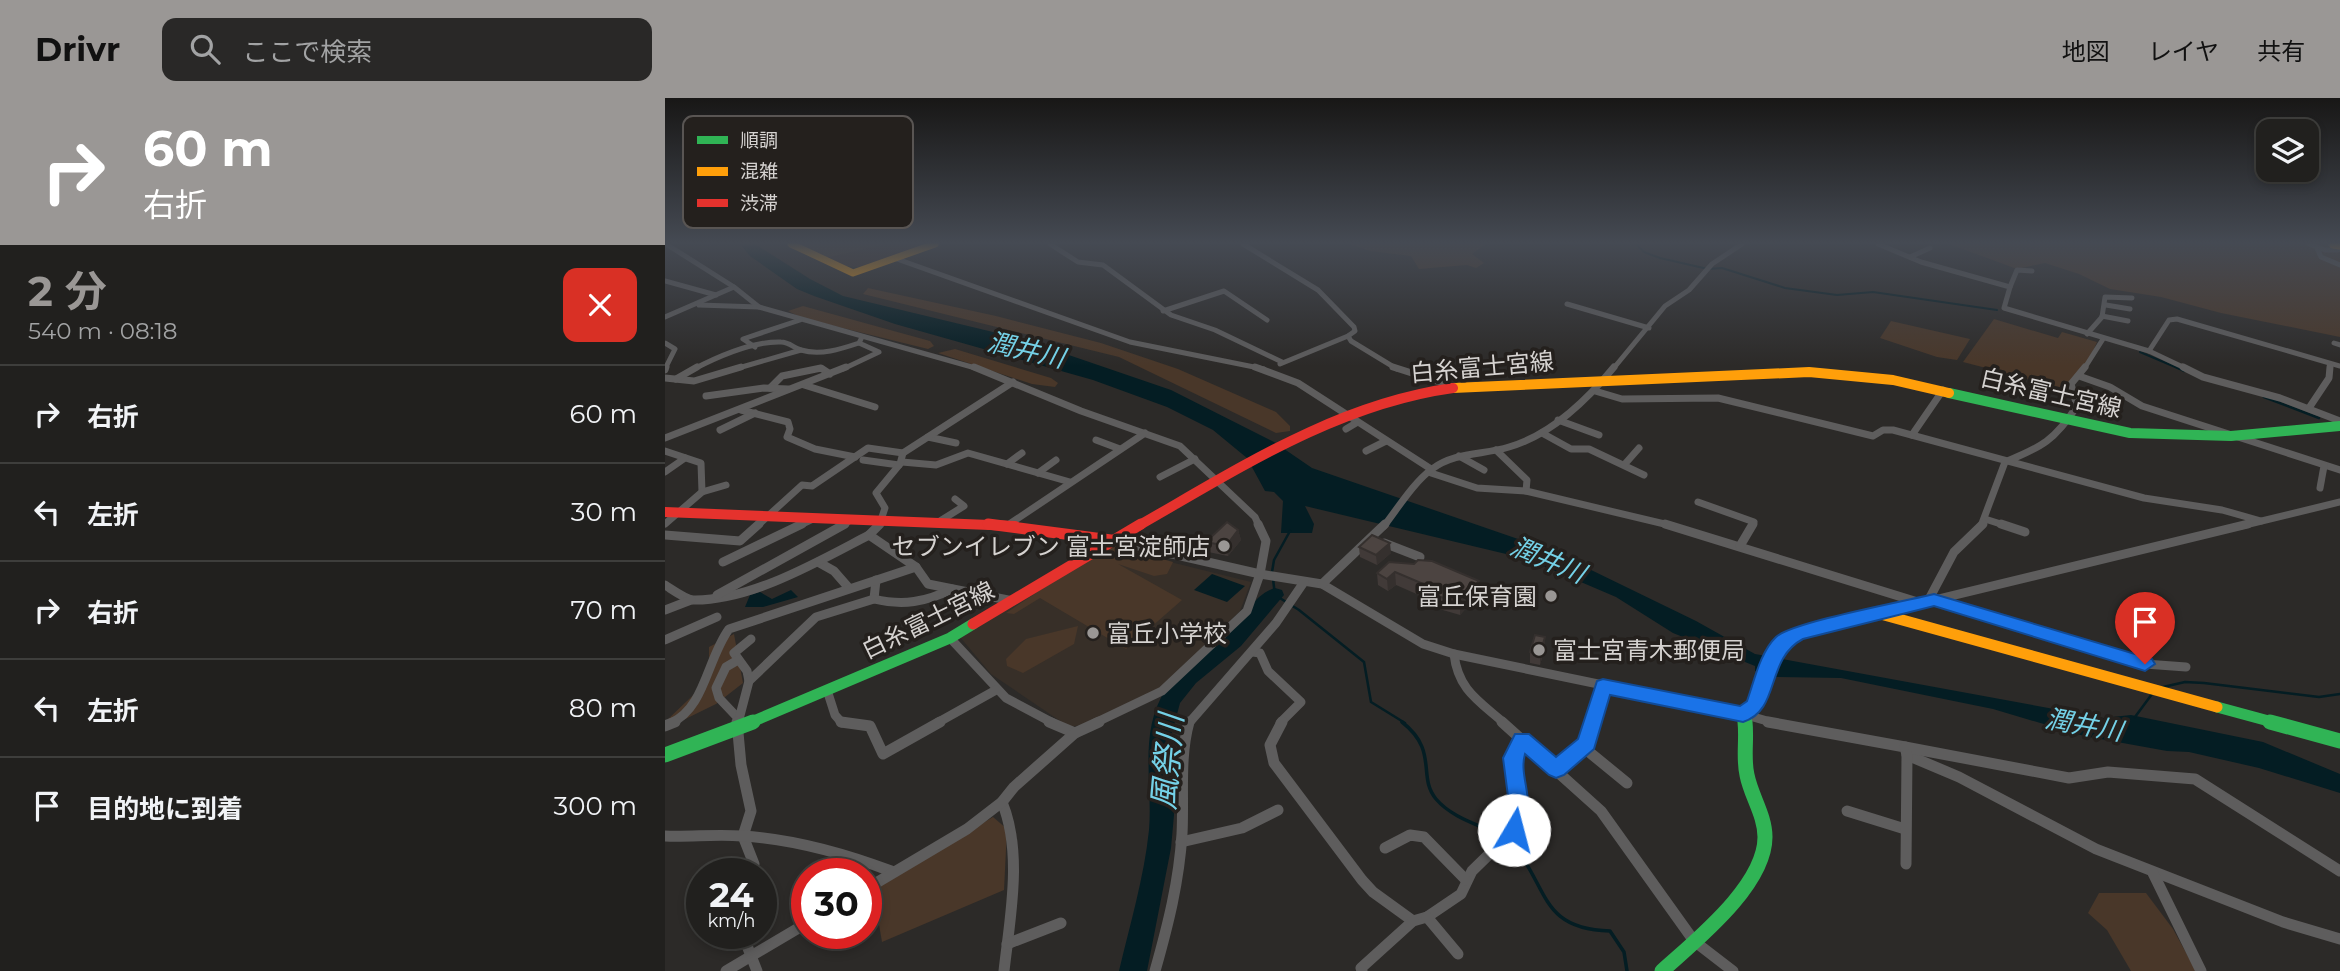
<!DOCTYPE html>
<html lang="ja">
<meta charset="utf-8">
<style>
:root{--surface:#21201e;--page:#292827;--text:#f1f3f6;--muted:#a2a3a4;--line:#3e3e3c;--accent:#9a9795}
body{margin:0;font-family:Montserrat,"Noto Sans JP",sans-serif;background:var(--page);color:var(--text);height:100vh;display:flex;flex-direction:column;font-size:26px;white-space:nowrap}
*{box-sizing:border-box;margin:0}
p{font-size:23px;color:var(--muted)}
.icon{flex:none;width:38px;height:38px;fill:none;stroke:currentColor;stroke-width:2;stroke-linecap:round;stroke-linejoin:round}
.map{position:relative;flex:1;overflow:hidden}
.sheet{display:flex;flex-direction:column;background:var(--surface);width:665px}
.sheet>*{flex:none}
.hud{background:#9a9795;color:#fff;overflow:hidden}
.tools{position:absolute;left:1591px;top:21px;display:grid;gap:14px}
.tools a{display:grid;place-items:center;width:63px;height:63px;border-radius:14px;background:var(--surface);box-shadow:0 4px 10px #0003,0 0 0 2px var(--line);font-size:35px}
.speed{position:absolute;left:21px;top:760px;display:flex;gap:14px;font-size:35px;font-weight:700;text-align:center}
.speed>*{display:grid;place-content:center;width:91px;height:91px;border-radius:50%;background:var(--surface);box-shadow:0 4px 10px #0003,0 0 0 2px var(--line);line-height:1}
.speed small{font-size:18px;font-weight:400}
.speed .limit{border:10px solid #d22;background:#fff;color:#111}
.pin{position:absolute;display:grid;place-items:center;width:60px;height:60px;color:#fff;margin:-72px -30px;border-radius:50% 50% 50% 0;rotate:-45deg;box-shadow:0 0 7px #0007}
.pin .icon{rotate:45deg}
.me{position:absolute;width:77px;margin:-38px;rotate:8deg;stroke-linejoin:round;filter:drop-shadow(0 0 5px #0008)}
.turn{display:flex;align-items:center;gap:24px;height:147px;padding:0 28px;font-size:32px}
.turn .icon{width:91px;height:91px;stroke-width:2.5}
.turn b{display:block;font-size:49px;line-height:60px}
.round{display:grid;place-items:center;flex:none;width:74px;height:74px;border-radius:14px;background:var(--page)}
.summary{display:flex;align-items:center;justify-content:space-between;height:119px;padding:0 28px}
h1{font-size:42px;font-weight:700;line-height:52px;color:var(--accent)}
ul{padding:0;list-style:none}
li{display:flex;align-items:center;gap:21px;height:98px;padding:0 28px;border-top:2px solid var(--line)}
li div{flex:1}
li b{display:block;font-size:26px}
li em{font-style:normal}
header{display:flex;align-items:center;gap:42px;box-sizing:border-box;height:98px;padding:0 35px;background:var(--accent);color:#111}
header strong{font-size:33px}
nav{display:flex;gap:38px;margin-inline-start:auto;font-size:24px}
.search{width:490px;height:63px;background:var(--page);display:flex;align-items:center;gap:18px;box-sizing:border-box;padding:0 24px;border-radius:14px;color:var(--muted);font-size:26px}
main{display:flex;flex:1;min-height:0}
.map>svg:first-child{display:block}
.built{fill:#372f28}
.industrial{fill:#3d2d27}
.green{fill:#493729}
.water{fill:#041d23}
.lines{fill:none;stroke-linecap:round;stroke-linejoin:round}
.stream-far2{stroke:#041d23;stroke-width:2}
.stream-far1{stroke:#041d23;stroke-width:2.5}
.stream{stroke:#041d23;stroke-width:3.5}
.river{fill:#041d23;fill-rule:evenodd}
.street-far3{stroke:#5e5d5d;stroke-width:5}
.street-far2{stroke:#5e5d5d;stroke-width:7}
.street-far1{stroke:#5e5d5d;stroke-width:9}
.street{stroke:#5e5d5d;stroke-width:11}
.fast-far2{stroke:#30b455;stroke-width:10}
.fast-far1{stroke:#30b455;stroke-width:11}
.fast{stroke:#30b455;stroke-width:15}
.slow-far2{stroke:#ff9f0a;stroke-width:7}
.slow-far1{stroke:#ff9f0a;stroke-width:10}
.slow{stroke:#ff9f0a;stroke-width:11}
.jam-far1{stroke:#e5322d;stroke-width:10}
.jam{stroke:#e5322d;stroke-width:11}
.wall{fill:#413a38}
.shaded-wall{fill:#35302e}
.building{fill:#4c4441;stroke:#35302e;stroke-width:2}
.route{fill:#1a73e8;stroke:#114b97;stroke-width:2}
.poi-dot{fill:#9a9795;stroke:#24201d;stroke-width:2.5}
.labels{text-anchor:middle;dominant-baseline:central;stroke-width:7;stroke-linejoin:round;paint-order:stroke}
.street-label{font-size:24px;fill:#d5d2d0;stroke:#24201d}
.poi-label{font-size:24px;fill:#d5d2d0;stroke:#24201d;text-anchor:end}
.water-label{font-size:26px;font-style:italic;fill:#74d1e7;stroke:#24201d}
.near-water-label{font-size:32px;font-style:italic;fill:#74d1e7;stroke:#24201d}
.key{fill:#24201d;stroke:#595553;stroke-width:2}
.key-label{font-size:19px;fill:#d5d2d0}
</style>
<header>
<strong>Drivr</strong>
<div class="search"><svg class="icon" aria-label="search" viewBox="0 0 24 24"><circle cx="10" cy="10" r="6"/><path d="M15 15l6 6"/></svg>ここで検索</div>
<nav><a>地図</a><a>レイヤ</a><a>共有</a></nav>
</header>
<main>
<section class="sheet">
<div class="hud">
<div class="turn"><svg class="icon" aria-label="right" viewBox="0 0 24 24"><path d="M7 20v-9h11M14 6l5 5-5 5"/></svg><div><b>60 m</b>右折</div></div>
</div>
<div class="summary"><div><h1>2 分</h1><p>540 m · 08:18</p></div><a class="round" style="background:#d93025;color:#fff"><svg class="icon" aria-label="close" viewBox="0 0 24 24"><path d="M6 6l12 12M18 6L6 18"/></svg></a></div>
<ul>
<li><svg class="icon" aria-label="right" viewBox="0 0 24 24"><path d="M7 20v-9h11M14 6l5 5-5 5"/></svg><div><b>右折</b></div><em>60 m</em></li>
<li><svg class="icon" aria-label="left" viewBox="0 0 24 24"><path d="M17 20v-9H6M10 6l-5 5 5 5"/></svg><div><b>左折</b></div><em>30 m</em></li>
<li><svg class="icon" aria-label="right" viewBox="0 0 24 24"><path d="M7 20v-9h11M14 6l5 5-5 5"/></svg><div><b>右折</b></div><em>70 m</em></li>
<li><svg class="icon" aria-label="left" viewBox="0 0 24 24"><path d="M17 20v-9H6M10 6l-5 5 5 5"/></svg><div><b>左折</b></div><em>80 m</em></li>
<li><svg class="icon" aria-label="arrive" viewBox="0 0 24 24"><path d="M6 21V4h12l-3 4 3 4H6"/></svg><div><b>目的地に到着</b></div><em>300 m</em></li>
</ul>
</section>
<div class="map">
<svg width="1675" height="873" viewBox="0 0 1675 873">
<rect width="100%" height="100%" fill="#2c2a28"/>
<!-- built -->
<polygon class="built" points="445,449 586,484 575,513 494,592 417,627 404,629 326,576 295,539"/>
<!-- industrial -->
<polygon class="industrial" points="122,146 265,146 202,170 181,168"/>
<!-- green -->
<g class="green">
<polygon points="131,146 221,146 161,160"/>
<polygon points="685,146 821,146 807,156 819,165 811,170 802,167 754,171 746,158 705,153"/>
<polygon points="1284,146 1675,146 1675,239 1556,215 1496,199 1445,191 1414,176 1380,165 1352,171"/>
<polygon points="203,190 331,218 436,245 513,271 611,314 625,328 625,333 611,335 454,259 198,196"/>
<polygon points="138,208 265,243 269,248 263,251 137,220 123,213"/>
<polygon points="1329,221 1393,240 1397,234 1432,244 1426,258 1402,291 1298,264"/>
<polygon points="1226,223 1305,241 1292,262 1272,259 1215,240"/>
<polygon points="290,251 386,280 393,285 390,289 367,286 273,255"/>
<polygon points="445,446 508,464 502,476 489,478 453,466 517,502 461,551 375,500 349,516 341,515"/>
<polygon points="413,528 409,546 358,575 342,568 341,561 361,541"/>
<polygon points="69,536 78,585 51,606 0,631 0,624 44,582 44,549"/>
<polygon points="328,719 342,731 339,792 217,844 208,791"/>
<polygon points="1434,795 1481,795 1508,831 1531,873 1466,873 1442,832 1423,815"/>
</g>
<!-- water -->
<g class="water">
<polygon points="75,146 90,146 145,181 178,198 357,241 506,292 609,344 647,370 885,452 1031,523 1090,556 1438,620 1466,617 1598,644 1675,676 1675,695 1594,670 1524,654 1502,653 1419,638 1328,611 1176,580 1107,579 1090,573 1090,568 1008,535 951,499 862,461 640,408 649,426 647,435 616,435 618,403 609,394 600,393 582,360 548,332 502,309 428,282 230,226 149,198 132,191 85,158"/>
<polygon points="547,476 580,488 562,504 529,492"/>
<polygon points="126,492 133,499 98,509 80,509 85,497 95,494 107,501"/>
</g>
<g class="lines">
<!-- stream-far2 -->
<g class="stream-far2">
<polyline points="971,146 979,154 995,160 1043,171 1057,170 1120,190 1172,197 1208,194 1332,212"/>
<polyline points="1475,254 1515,271"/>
</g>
<!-- stream-far1 -->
<g class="stream-far1">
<polyline points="1511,269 1519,273"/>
<polyline points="1599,299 1654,320"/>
<polyline points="607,474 609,462 625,433"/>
<polyline points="608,481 610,497 634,512 699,564 706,604 740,625"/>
<polyline points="1498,589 1520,584 1539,585 1654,599 1675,596"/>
<polyline points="1470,619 1487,596"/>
</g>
<!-- stream -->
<g class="stream">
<path d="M737,624C774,653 752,678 771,701C787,720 815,727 837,738"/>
<path d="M843,742C885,785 871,831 945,833L959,854L962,873"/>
</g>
<!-- river -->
<path class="river" d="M610,490L617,492L619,497L576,548L531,585L515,605L507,635L509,717L506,750L482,873H454C465,826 479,780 484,732C488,684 473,634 501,591C516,568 542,556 561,538C578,523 587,497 610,490Z"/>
<!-- street-far3 -->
<g class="street-far3">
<polyline points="1,146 69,189 94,209 314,271"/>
<polyline points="385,146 413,164 438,167 506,217 550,232 617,264"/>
<polyline points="578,146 653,192 689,229 690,233 683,238 686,243 732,271"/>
<polyline points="1213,146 1256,164 1345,189 1339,210 1484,253 1522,271"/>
<polyline points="1644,146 1660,152 1673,152 1665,146"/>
<polyline points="1652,150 1656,159 1675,167"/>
<polyline points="1245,159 1265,150"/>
<polyline points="232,161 465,244 599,271"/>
<polyline points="0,183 51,197"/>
<polyline points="1345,189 1352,172 1367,173"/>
<polyline points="902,206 984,230"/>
<polyline points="34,207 94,209"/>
<polyline points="1441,207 1465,211"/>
<polyline points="498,213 559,193 602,222"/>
<polyline points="1437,218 1463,223"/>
<polyline points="0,219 69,189"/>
<polyline points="1422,236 1437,219 1440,199 1467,200"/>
<polyline points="0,245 10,251 0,271"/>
<polyline points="1669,245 1675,247"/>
<polyline points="90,249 78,241 135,222"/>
<polyline points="1484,253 1504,222 1512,221 1675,268"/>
<polyline points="615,266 683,238"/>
<path d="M29,271C54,258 87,243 116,244C124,244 129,250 136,252C155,258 176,251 194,245L196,241"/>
<polyline points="70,271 136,252"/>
<polyline points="150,271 158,271"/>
<polyline points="178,271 214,254 194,245"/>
<polyline points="948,271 1000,208 1024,192 1047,166 1077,146"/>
<polyline points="1419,271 1438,241"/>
<polyline points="1665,271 1665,267"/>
</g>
<!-- street-far2 -->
<g class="street-far2">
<polyline points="309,269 416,313 515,348 590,419 594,428"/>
<polyline points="590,269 633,285 766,371"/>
<polyline points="728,269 778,285 780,289"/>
<polyline points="1518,269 1538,279 1615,300 1675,323"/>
<polyline points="0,272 1,269"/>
<polyline points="1414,278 1445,289 1477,308 1675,372"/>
<polyline points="0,280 29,283 76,269"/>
<polyline points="11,281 32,269"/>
<polyline points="139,287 210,309"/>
<polyline points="105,290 117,278 156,270 165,276"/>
<polyline points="930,293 957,301 1053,300 1208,338 1218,332 1228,332 1479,400 1557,412 1596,423"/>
<polyline points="41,298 99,290 123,291"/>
<polyline points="1644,310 1664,280 1665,269"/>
<polyline points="76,312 123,324 125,331 122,339 150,351 190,359"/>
<polyline points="893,322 934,337"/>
<polyline points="681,331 691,325"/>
<polyline points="55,332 90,315"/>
<polyline points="877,335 906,351 924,351 979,377"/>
<polyline points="1247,337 1278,292"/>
<polyline points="263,339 291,345"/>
<polyline points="0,340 181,269"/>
<polyline points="431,342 455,351"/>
<polyline points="831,352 862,382 861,393"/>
<polyline points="0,353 36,365 37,394 0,426"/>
<polyline points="701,353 721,343"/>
<polyline points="794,358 819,372"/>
<polyline points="198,362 234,367"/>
<polyline points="237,364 271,367 303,355 405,384"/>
<polyline points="342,366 357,355"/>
<polyline points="959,367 974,350"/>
<polyline points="0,374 20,360"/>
<polyline points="373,375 391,362"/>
<polyline points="766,375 812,390 861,393 1008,428"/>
<polyline points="495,379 530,361"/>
<polyline points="1655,390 1659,368"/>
<polyline points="37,394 61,387"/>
<polyline points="1033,404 1089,424 1087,428"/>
<polyline points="1320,421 1342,428"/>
<polyline points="275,423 299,408 290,401"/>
<polyline points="343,427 480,335"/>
<polyline points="92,428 137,387 147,388 203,350 238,355"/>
<polyline points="133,428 150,420"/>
<polyline points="177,428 187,421"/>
<polyline points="214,428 220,410 211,395 235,366 238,355 348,284"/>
<path d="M719,428C733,410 749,384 767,371C790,354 818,357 844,349C886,337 922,302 949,269"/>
<path d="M1316,428L1340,364C1377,349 1390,342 1412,308L1406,286L1420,269"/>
<polyline points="1576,428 1675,404"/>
</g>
<!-- street-far1 -->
<g class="street-far1">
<polyline points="1000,426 1256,505"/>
<polyline points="1336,426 1360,434"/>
<polyline points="0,437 75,443 94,426"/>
<polyline points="204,437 251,469 263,486 348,503"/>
<polyline points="446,442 595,476 657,486 758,546 789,556 1078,616 1109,625"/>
<polyline points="719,445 755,459"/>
<polyline points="1075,448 1088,426"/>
<polyline points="58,464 137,426"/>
<polyline points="153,464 169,473 183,489"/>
<path d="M211,482L209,501C238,508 261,504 287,491"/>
<polyline points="657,486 720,426"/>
<path d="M0,487C8,492 20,501 28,502C86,503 154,463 204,437L215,426"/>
<polyline points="52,497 180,426"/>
<polyline points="1269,502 1480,566 1521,569"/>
<polyline points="1263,503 1289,454 1318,426"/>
<polyline points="0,512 26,502"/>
<polyline points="285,540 341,600 388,625"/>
<polyline points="0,542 52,519"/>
<polyline points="588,554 595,555 603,573 636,604 615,625"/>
<path d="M789,556C793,592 814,603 839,625"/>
<polyline points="84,583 82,573 69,555 86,541"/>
<polyline points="162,592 170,617 177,625"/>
<path d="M1078,616C1105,591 1101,558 1133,535L1583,426"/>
<polyline points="72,619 54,600 51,590 61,569 73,562"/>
<path d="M6,625C40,610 42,561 64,531L251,469"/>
<polyline points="73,625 84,583 151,519 209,501"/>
<polyline points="272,625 331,592"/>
<polyline points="430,625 497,593 582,513 595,476 601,443 593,426"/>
<polyline points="524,625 611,525 639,484"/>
<polyline points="928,625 938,588"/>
</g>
<!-- street -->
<g class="street">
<polyline points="72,624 76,667 86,713 78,738 89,766 86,775"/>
<polyline points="176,624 205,628 218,656 275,624"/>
<polyline points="384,624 410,635"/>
<polyline points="617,624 605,647 609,665 697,782 708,794 748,823 762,819 796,796 807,773 849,732 854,706 848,660 857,642"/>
<polyline points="837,624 936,713 1029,843 1068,873"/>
<polyline points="1103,624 1240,649 1242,657 1294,679 1431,751 1618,824 1675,841"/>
<polyline points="0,628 10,624"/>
<polyline points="918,649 962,685"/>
<polyline points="1240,649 1404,680 1443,674 1530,681 1675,773"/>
<polyline points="892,671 922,646 928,624"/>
<path d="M337,704C358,755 345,819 339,873"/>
<polyline points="1182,713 1240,731"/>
<path d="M0,738C26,739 51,736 77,738C128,741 178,755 226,773"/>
<polyline points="516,744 577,730 613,712"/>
<polyline points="720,750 745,737 759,739 801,782"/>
<polyline points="1241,766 1242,657"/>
<polyline points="1488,775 1536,873"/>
<polyline points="201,791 302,731 337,704 349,689 410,635 434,624"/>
<polyline points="762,819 793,856"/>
<polyline points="77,835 92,873"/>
<polyline points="342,846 396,825"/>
<polyline points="61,873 142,825"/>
<path d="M490,873C503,827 514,784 517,736C519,699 514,660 524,624"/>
<polyline points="697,873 696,870 748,823"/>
</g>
<!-- fast-far2 -->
<polyline class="fast-far2" points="1284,295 1465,335 1566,338 1675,328"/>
<!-- fast-far1 -->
<g class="fast-far1">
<polyline points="1552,609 1611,625"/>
<polyline points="1078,616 1080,625"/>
<polyline points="84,625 285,540 308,526"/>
</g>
<!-- fast -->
<g class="fast">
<polyline points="1605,624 1675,643"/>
<polyline points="0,657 88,624"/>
<path d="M997,873C1030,843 1100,788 1100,739C1100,717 1086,698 1082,677C1078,660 1082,642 1080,624"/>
</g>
<!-- slow-far2 -->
<g class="slow-far2">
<polyline points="126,146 188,175 270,146"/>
<polyline points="1668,147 1675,148"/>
</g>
<!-- slow-far1 -->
<polyline class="slow-far1" points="788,290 1144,274 1228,282 1284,295"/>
<!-- slow -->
<polyline class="slow" points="1212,515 1552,609"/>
<!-- jam-far1 -->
<g class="jam-far1">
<polyline points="0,414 350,428"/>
<path d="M473,428C573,371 672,306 788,290"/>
</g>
<!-- jam -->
<g class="jam">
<polyline points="323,426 446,442"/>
<polyline points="308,526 476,426"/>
</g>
</g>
<!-- wall -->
<g class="wall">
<polygon points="573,432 576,442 563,458 543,454 541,444"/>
<polygon points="694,449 726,455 712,467 695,459"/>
<polygon points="724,464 814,483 814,496 795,517 764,508 763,501 731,487 723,493 713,487 712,475"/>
<polygon points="880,549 875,567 865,565 865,554"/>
</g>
<!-- shaded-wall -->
<g class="shaded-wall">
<polygon points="573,432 576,442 563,458 561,448"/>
<polygon points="725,445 726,455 712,467 711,457"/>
<polygon points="730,474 731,487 723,493 722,481"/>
<polygon points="814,483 814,496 795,517 795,505"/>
<polygon points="880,539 880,549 875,567 875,556"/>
</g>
<!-- building -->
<g class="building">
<polygon points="562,424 573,432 561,448 541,444"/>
<polygon points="707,437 725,445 711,457 694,449"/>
<polygon points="753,462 767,463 814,483 795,505 763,495 768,490 730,474 722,481 712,475 724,464 749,466"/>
<polygon points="870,537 880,539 875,556 865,554"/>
</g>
<!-- sky -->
<linearGradient id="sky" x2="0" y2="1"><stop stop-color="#181716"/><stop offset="0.54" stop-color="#454a53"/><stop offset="1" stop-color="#454a53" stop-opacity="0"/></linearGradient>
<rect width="1675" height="268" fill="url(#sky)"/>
<!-- route -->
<path class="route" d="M1269,496L1487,561L1490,566L1480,573L1269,508L1138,541C1100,561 1116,612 1078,624L945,597L929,651L899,677L891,680L884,677L860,656C853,680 873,704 857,739L849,741L841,739L838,732L844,706L838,660L850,636H864L891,659L913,641L932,583L938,581L1075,608L1082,603C1089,584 1095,554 1111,539C1127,524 1241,503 1269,496Z"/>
<!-- markers -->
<g class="poi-dot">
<circle cx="559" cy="448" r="7"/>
<circle cx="886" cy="498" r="7"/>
<circle cx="428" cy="535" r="7"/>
<circle cx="874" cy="552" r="7"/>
</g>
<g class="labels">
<!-- street labels -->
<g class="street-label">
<text transform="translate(817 269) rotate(-5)">白糸富士宮線</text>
<text transform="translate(1386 295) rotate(13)">白糸富士宮線</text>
<text transform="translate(263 522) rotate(-26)">白糸富士宮線</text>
</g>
<!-- poi labels -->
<g class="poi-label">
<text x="545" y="448">セブンイレブン 富士宮淀師店</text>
<text x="872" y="498">富丘保育園</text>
<text x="442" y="535" text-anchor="start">富丘小学校</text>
<text x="888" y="552" text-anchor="start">富士宮青木郵便局</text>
</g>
<!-- water labels -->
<g class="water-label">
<text transform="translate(361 252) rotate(13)">潤井川</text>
<text transform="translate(883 462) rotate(23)">潤井川</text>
<text transform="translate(1419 627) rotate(10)">潤井川</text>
</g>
<!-- near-water labels -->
<g class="near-water-label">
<text transform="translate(502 664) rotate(-85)">風祭川</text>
</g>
</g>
<!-- legend -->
<rect x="18" y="18" width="230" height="112" rx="10" class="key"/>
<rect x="32" y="38" width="31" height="8" fill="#30b455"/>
<rect x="32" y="69" width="31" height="9" fill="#ff9f0a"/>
<rect x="32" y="101" width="31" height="8" fill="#e5322d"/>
<g class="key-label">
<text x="75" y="49">順調</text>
<text x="75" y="80">混雑</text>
<text x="75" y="112">渋滞</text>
</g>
</svg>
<div class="tools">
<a><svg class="icon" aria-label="layers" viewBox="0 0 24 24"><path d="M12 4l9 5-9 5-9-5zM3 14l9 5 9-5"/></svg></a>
</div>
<div class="speed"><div>24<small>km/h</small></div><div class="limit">30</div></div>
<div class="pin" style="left:1480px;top:566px;background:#d93025"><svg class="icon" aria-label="arrive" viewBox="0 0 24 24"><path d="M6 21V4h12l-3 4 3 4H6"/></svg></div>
<svg class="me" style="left:849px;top:732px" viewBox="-20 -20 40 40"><circle r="19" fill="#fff"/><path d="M0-13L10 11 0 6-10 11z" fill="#1a73e8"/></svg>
</div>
</main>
